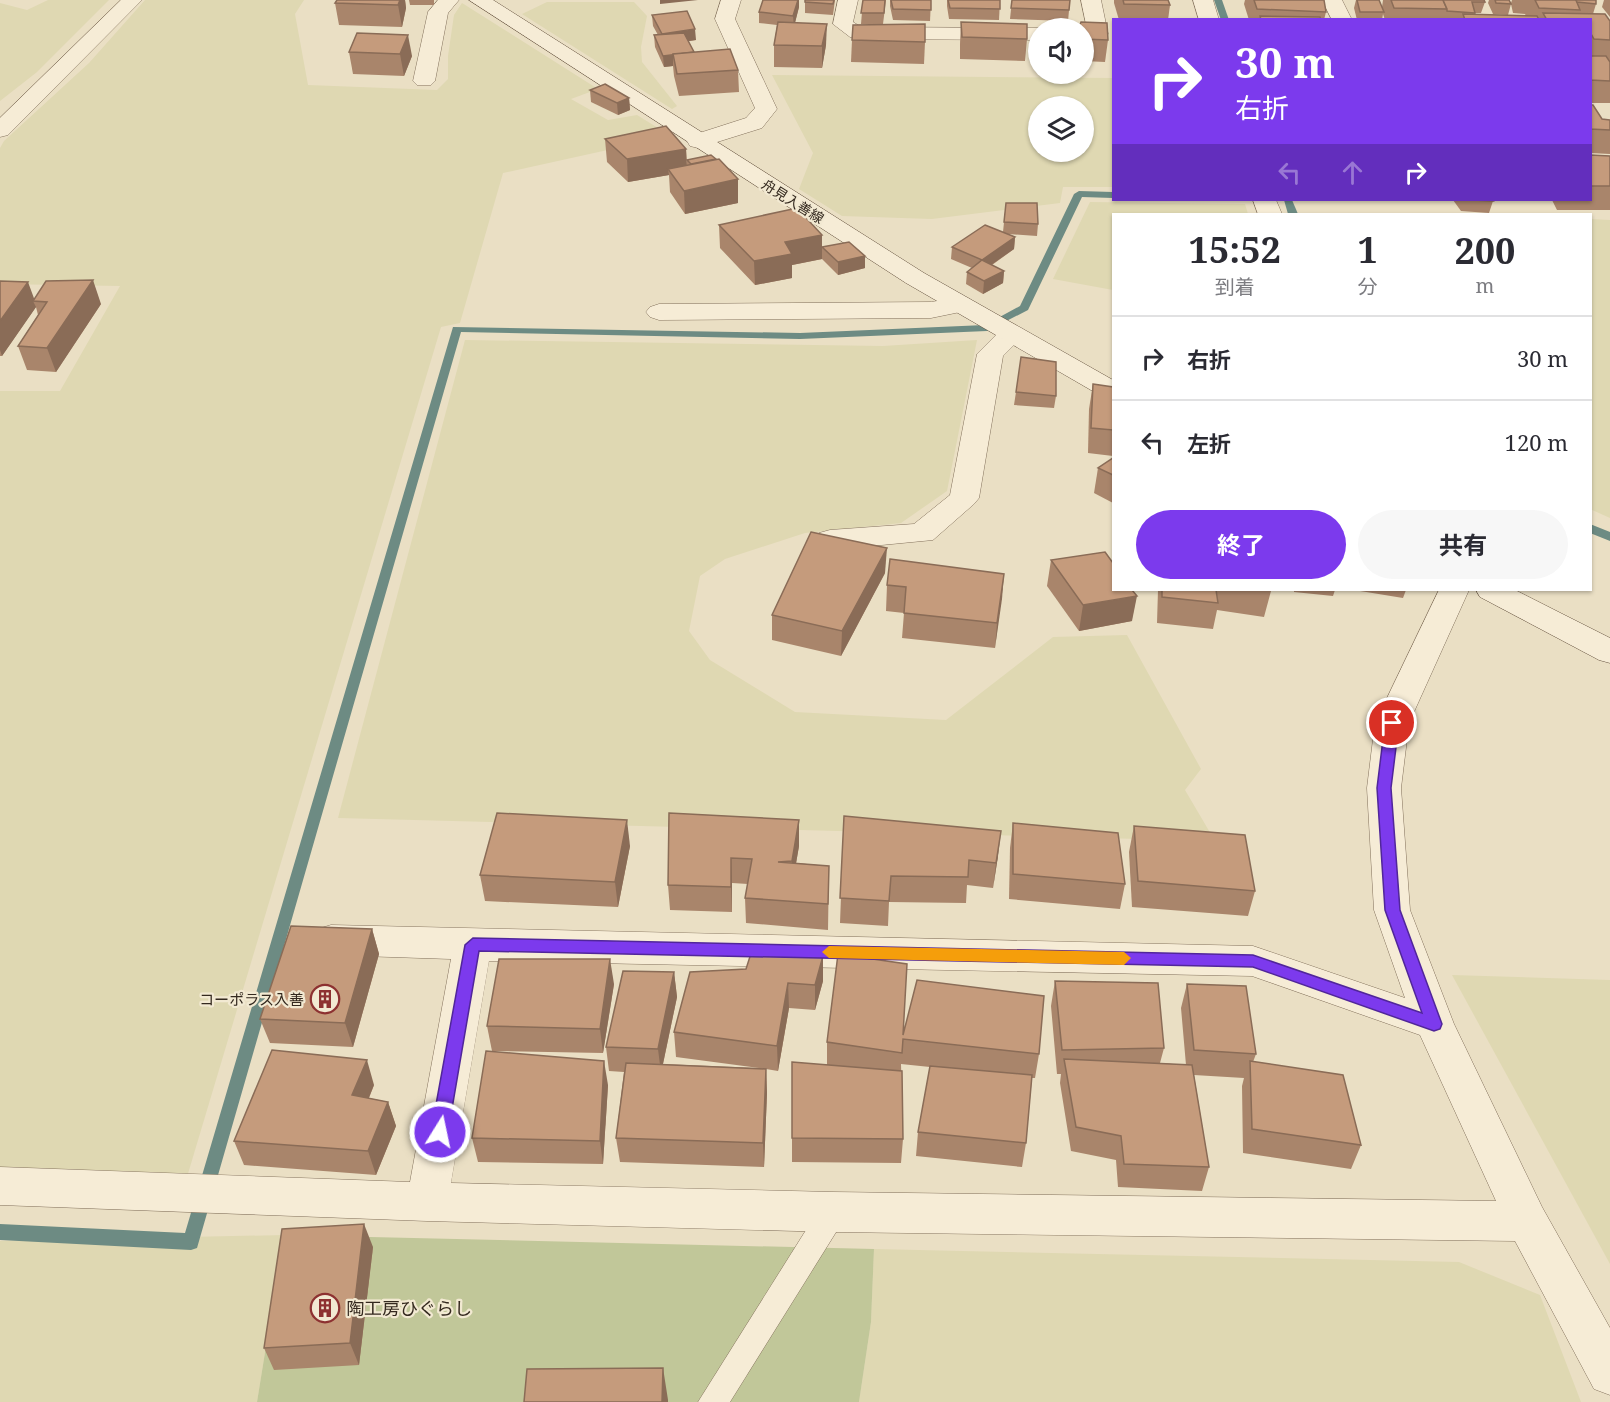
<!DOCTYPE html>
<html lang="ja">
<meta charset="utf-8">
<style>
:root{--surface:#fff;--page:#f7f7f7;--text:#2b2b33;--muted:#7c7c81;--line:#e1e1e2;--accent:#7c3aed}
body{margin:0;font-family:"Noto Serif","Noto Sans JP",serif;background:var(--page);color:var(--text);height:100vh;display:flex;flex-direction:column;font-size:22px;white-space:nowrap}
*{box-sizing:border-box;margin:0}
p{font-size:20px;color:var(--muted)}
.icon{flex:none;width:33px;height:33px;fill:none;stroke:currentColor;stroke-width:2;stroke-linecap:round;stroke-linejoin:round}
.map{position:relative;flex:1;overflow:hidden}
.details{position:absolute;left:1112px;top:213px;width:480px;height:378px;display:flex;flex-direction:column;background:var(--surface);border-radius:0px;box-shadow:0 2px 4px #0004}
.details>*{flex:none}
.top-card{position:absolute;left:1112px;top:18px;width:480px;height:183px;border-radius:0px;box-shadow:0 2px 4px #0004;background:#7c3aed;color:#fff;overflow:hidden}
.fabs{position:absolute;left:1028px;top:18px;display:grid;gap:12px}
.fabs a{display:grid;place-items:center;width:66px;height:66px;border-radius:50%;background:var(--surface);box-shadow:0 2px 4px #0004;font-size:30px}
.pin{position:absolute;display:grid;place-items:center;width:51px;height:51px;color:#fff;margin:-26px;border:3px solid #fff;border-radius:50%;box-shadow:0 2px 6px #0007}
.me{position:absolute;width:66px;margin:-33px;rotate:10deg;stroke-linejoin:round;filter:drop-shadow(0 0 4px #0008)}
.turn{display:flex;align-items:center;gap:21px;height:126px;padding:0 24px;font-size:27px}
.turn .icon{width:78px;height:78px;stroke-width:2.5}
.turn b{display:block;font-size:42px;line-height:51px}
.lanes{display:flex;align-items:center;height:57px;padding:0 24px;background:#0003;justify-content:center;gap:30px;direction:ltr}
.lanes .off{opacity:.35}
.eta{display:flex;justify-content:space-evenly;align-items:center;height:102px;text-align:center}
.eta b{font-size:36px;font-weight:700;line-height:42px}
.action{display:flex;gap:12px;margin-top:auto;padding:12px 24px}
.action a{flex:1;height:69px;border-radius:36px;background:var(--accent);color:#fff;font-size:24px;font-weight:700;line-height:69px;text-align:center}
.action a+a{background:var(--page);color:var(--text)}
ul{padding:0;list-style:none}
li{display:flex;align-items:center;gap:18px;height:84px;padding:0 24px;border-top:2px solid var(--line)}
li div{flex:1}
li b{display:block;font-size:22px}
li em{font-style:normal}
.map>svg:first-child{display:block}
.farmland{fill:#dfd8b2;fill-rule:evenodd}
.green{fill:#c1c799}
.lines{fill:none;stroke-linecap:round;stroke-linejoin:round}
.stream{fill:#6d8b83;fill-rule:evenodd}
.service-casing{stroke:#83715c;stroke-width:1}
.minor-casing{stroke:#83715c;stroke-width:1}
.secondary-casing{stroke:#65523f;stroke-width:1}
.service{fill:#f6ecd6;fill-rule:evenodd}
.minor{fill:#f6ecd6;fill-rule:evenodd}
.secondary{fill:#f6ecd6;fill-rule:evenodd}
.wall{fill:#a9856b}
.shaded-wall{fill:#8a6c57}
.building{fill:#c59b7c;stroke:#8a6c57;stroke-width:1.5}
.route{fill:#7c3aed;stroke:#51269a;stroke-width:1.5}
.slow{fill:#f59e0b}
.labels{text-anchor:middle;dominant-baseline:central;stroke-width:4.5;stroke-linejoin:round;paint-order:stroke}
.far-street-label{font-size:14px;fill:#34291f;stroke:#f2e9d2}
.poi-label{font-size:15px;fill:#34291f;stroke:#f2e9d2;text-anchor:end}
.near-poi-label{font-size:18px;fill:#34291f;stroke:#f2e9d2;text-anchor:start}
</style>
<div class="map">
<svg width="1610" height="1402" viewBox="0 0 1610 1402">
<rect width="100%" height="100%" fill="#eadfc4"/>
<!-- farmland -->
<g class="farmland">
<polygon points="48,0 109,0 37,72 0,101 0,3 27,10"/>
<polygon points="145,0 304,0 295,14 308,85 437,90 448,79 448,56 454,15 462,3 598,89 571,99 608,120 637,115 671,136 503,173 460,323 441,327 187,1177 0,1171 0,391 60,391 120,286 0,284 0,148 4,141 89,63"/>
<polygon points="547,2 634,2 647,16 641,47 642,62 677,106 672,109 522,14"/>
<path d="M772,75L1113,78V187H1063L1060,203L932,219L842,216L799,189L813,153ZM1038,106H1083V152H1038Z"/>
<polygon points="1090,202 1245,204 1248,214 1113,214 1113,290 1053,279"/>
<polygon points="1590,219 1610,220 1610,518 1590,509"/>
<polygon points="465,340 883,346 977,340 947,491 901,523 805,533 725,559 700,576 689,631 710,660 795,712 946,720 1053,637 1127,635 1201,769 1185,790 1215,841 338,818"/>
<polygon points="1452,975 1610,980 1610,1264"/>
<polygon points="284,1235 257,1402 0,1402 0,1241"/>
<polygon points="874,1249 1459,1262 1540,1295 1581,1402 859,1402 871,1322"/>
</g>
<!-- green -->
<polygon class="green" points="284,1235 874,1249 871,1322 859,1402 257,1402"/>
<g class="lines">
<!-- stream -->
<g class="stream">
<polygon points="1214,0 1222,0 1229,20 1221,20"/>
<polygon points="1079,191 1113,192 1113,198 1082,197 1028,310 987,331 800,339 461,332 197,1248 191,1250 0,1240 0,1224 185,1233 453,327 800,333 985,325 1020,306 1074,194"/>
<polygon points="1284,200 1292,200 1298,214 1288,214"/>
<polygon points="1590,524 1610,532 1610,541 1590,533"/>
</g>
<!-- service casing -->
<g class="service-casing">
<polygon id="service" points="833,1200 843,1203 847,1212 843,1221 730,1402 698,1402 823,1203"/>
</g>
<!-- minor casing -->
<g class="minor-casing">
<g id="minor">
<polygon points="121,0 142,0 8,135 0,137 0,118"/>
<polygon points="438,0 459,0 448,13 435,81 431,85 417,85 413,81 428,12"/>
<polygon points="721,0 741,0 735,19 777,109 762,128 698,148 690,146 687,141 690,136 746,118 755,108 715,19"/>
<polygon points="838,0 858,0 853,22 861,27 1040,28 1038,28 1038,40 857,39 850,37 833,24"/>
<polygon points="1081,0 1101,0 1108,34 1105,38 1091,38 1088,34"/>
<polygon points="1193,0 1213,0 1219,20 1199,20"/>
<polygon points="1322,0 1342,0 1352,20 1332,20"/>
<polygon points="1253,200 1276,200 1282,214 1258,214"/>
<polygon points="961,297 970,300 974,305 970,310 931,318 659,320 650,317 646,312 650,307 659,304 931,302"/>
<polygon points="1012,326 1021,328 1025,334 1003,356 979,498 974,504 933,540 830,550 819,547 815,540 819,533 830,530 914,524 950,495 977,354 1003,328"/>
<path d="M1439,590H1469L1409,723L1401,788L1410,910L1454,1024L1542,1207L1610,1328V1395L1594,1389L1515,1241L833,1232L427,1221L0,1205V1167L410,1182L451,959L331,955L318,951L312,940L318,929L331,925L1253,946L1405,998L1374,910L1367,788L1375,723ZM489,961L1252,976L1420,1035L1496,1201L833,1192L451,1183Z"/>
</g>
</g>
<!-- secondary casing -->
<g class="secondary-casing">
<g id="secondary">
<polygon points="469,0 493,0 924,273 1113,380 1113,399 1103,397 906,283"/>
<polygon points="1476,590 1515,590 1610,638 1610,663 1599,660 1480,597"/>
</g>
</g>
<!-- service -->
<use href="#service" class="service"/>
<!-- minor -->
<use href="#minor" class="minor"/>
<!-- secondary -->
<use href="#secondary" class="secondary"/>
</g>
<!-- wall -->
<g class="wall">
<polygon points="334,0 405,0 406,8 402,27 339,25 335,3 337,0"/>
<polygon points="409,0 434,0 434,5 410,5"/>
<polygon points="763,0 799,0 799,7 795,22 826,45 822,68 774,67 774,45 777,25 759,23 759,12"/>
<polygon points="805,0 835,0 833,15 805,13"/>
<polygon points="863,0 886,0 883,24 861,24"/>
<polygon points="890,0 931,0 930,21 893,20 890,6"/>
<polygon points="947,0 1000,0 999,20 949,19 947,6"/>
<polygon points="1012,0 1070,0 1068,21 1010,19"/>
<polygon points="1114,0 1168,0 1170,5 1168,20 1119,20 1114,3"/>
<polygon points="1245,0 1324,0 1326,12 1324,20 1249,20 1244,4"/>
<polygon points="1356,0 1379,0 1382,7 1383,0 1484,0 1485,2 1481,13 1475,13 1475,14 1526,16 1525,14 1513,13 1511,4 1508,15 1493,14 1488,3 1489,0 1509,0 1511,3 1512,0 1596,0 1596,4 1593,14 1610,21 1610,103 1590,103 1590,20 1385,20 1383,14 1382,20 1357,20 1354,8"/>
<polygon points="1604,0 1610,0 1610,17 1602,7"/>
<polygon points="652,15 696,40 688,41 694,52 738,70 739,92 679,96 674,76 673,66 664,67 655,47 654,35 658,35 653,26"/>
<polygon points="961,22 1027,39 1025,61 960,59 960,44"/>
<polygon points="1083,28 1108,40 1105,62 1083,61"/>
<polygon points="357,33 412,56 404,76 353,74 349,52"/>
<polygon points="852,40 925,42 924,64 851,62"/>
<polygon points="590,90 629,98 630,110 618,115 591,102"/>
<polygon points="1590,105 1602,119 1610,120 1610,154 1590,153"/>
<polygon points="605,139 686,149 687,165 687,160 738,203 685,214 670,192 669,175 628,182 607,162"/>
<polygon points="1590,155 1610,156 1610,210 1557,210 1552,200 1590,200"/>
<polygon points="1453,200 1492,200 1493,201 1489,213 1461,211"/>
<polygon points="1006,203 1038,224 1037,236 1008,234 1015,237 1014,249 992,265 1004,271 1003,283 983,294 966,284 967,272 972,268 951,259 952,247 1003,232"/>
<polygon points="719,225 822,235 822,259 792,265 792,278 755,285 720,248"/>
<polygon points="822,247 865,256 865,268 838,275 822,259"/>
<polygon points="0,281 34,300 101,304 56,372 27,370 18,346 38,315 36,307 2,356 0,356"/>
<polygon points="1093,384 1113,387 1113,456 1088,453 1089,409"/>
<polygon points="1016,392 1056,396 1054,408 1014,405"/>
<polygon points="1113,458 1113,503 1094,493 1098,468"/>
<polygon points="1051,560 1132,621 1079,631 1047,586"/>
<polygon points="885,573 841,656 772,640 772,615"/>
<polygon points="1004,574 995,648 902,638 904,613 886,611 887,585"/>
<polygon points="1158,590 1271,590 1271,591 1264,617 1217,610 1213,629 1157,623"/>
<polygon points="1294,590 1335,590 1333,596 1294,592"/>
<polygon points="1354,590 1406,590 1403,598"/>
<polygon points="669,813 799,846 796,863 829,866 828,930 746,923 745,898 748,884 732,883 732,912 670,910 668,885"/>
<polygon points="844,816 998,856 993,888 967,885 966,903 889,902 888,926 840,923"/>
<polygon points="1013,823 1125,884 1120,909 1009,899 1010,848"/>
<polygon points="1134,826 1255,891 1248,916 1132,907 1129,852"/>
<polygon points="630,846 618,907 485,901 480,875"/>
<polygon points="372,929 379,954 353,1047 270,1043 260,1019"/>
<polygon points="823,956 823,981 815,1010 789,1008 778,1071 766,1069 767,1093 764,1167 620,1162 616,1138 624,1072 609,1071 606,1047 674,972 677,997 663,1064 759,1068 676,1057 674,1032 746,969"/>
<polygon points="1055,981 1164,1048 1160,1063 1186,1065 1181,1008 1187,984 1256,1054 1253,1062 1361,1145 1351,1169 1243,1153 1242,1086 1244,1078 1194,1075 1209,1167 1202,1191 1118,1187 1116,1160 1071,1151 1060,1083 1061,1074 1057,1074 1051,1006"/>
<polygon points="614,984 603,1053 492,1051 487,1026"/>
<polygon points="903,1035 1039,1054 1035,1078 1032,1078 1026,1143 1022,1167 916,1156 918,1132 930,1067 901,1064 903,1139 901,1163 792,1162 792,1062 827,1065 827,1042"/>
<polygon points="374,1085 369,1098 388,1102 396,1126 376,1175 244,1165 234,1141"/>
<polygon points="608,1085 603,1164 478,1162 472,1138"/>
<polygon points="373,1247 359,1365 274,1370 264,1348"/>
</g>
<!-- shaded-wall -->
<g class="shaded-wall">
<polygon points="400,0 405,0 406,8 402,27 398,5"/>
<polygon points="660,0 698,0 660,4"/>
<polygon points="798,0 799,0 799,7 794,27 793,16"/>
<polygon points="827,24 826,45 822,68 822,46"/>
<polygon points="695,29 696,40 663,45 662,34"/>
<polygon points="408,35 412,56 404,76 400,54"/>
<polygon points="673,55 673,66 664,67 663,56"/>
<polygon points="629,98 630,110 618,115 617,103"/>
<polygon points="686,149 687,172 668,169 669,175 628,182 627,159"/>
<polygon points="738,179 738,203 685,214 684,191"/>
<polygon points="822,235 822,259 792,265 792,278 755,285 754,261 785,242"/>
<polygon points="1015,237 1014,249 981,272 982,260"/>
<polygon points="865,256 865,268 838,275 838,262"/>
<polygon points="1004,271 1003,283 983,294 984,281"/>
<polygon points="93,280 101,304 56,372 47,348"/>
<polygon points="28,282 35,301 33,301 36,307 2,356 0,350 0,321"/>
<polygon points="887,548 885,573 841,656 842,631"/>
<polygon points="1004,574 1002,599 995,648 997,623"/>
<polygon points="1137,596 1132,621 1079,631 1083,605"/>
<polygon points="627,820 630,846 618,907 615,882"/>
<polygon points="799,820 799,846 792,887 792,861"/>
<polygon points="1001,831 998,856 993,888 996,863"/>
<polygon points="731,858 732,883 732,912 731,887"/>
<polygon points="372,929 379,954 353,1047 345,1023"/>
<polygon points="823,956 823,981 815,1010 815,985"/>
<polygon points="610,959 614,984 603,1053 600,1029"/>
<polygon points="674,972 677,997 661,1073 658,1049"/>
<polygon points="788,983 789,1008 778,1071 777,1046"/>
<polygon points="367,1060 374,1085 360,1119 352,1095"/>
<polygon points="604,1061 608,1085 603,1164 600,1141"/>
<polygon points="766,1069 767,1093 764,1167 763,1143"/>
<polygon points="388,1102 396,1126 376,1175 368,1151"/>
<polygon points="364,1224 373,1247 359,1365 350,1343"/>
<polygon points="663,1368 668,1400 668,1402 662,1402"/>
</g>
<!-- building -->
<g class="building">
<polygon points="337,0 400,0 398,5 335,3"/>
<polygon points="763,0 798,0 793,16 759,12"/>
<polygon points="805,0 834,0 833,4 805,2"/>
<polygon points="863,0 885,0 884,13 861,13"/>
<polygon points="891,0 931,0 931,10 893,9"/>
<polygon points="948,0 1000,0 1000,9 950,8"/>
<polygon points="1012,0 1070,0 1069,10 1011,8"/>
<polygon points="1123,0 1168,0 1170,5 1124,4"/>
<polygon points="1254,0 1324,0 1326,12 1257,9"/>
<polygon points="1357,0 1379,0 1384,12 1360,12"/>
<polygon points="1391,0 1443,0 1447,9 1394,8"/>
<polygon points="1443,0 1484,0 1485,2 1472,2 1475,13 1447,11 1447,9"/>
<polygon points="1495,0 1509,0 1511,4 1496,3"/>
<polygon points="1535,0 1576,0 1580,10 1539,8"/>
<polygon points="1576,0 1596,0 1596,4 1577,2"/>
<polygon points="687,11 695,29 662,34 652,15"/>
<polygon points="1543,13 1605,14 1610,21 1610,40 1594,39 1590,32 1590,20 1547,20"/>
<polygon points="1463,14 1537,16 1539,20 1465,20"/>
<polygon points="1260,16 1320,17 1321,20 1261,20"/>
<polygon points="778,22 827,24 822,46 774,45"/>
<polygon points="961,22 1027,24 1027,39 962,37"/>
<polygon points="1081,22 1107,23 1108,40 1083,39 1083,28 1043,28 1043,25 1079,27"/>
<polygon points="925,24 925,42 852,40 853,25"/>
<polygon points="357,33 408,35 400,54 349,52"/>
<polygon points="684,33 694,52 663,56 654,35"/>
<polygon points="730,49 738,70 677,74 673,54"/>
<polygon points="1590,56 1606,56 1610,62 1610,81 1590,80"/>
<polygon points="605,84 629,98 617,103 590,90"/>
<polygon points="1590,105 1593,105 1602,119 1610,120 1610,130 1590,129"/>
<polygon points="666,126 686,149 627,159 605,139"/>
<polygon points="711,155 716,159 691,164 687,160"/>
<polygon points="1590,155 1610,156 1610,186 1590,186"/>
<polygon points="719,159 738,179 684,191 668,169"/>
<polygon points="1472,200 1492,200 1493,201"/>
<polygon points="1006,203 1037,203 1038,224 1004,222"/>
<polygon points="797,208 822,235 785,242 792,254 754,261 719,225"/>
<polygon points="985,225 1015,237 982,260 952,247"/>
<polygon points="849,242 865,256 838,262 822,247"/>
<polygon points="982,260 1004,271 984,281 967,272"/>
<polygon points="93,280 47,348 18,346 47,302 33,301 46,281"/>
<polygon points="0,281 28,282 0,321"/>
<polygon points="1021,357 1056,362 1056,396 1016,392"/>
<polygon points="1093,384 1113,387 1113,430 1091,428"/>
<polygon points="1113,458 1113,475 1098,468"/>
<polygon points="811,532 887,548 842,631 772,615"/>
<polygon points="1105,552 1113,563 1113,590 1132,590 1137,596 1083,605 1051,560"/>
<polygon points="890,559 1004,574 997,623 904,613 906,587 887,585"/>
<polygon points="1162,590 1216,590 1218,603 1162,597"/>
<polygon points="497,813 627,820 615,882 480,875"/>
<polygon points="669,813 799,820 792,861 778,862 829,866 828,904 745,898 752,859 731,858 731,887 668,885"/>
<polygon points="844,816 1001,831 996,863 969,860 968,877 891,876 889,901 840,898"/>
<polygon points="1013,823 1118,833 1125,884 1013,874"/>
<polygon points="1134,826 1245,835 1255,891 1138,881"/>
<polygon points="291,926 372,929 345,1023 260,1019"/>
<polygon points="753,947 823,956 815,985 788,983 777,1046 674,1032 690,972 746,969"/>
<polygon points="838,954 907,964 903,1035 917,980 1044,996 1039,1054 903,1039 902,1053 827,1042"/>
<polygon points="499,959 610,959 600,1029 487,1026"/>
<polygon points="623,971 674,972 658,1049 606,1047"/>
<polygon points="1055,981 1158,983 1164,1048 1062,1050"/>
<polygon points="1187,984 1246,986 1256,1054 1194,1050"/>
<polygon points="272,1050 367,1060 352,1095 388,1102 368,1151 234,1141"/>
<polygon points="486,1051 604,1061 600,1141 472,1138"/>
<polygon points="1064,1059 1192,1065 1209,1167 1124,1164 1121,1136 1076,1127"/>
<polygon points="1250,1061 1343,1075 1361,1145 1252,1129"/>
<polygon points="792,1062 902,1071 903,1139 792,1138"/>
<polygon points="626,1063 766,1069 763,1143 616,1138"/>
<polygon points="930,1066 1032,1075 1026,1143 918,1132"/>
<polygon points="364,1224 350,1343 264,1348 282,1229"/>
<polygon points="663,1368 662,1402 524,1402 527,1369"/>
</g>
<!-- route -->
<polygon class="route" points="1392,718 1399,723 1391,788 1400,910 1442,1024 1440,1029 1434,1031 1253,967 479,951 448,1132 446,1137 440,1139 433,1137 431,1132 465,945 473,938 1253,955 1422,1013 1385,910 1377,788 1385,723"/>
<!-- slow -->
<polygon class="slow" points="829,946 1124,952 1131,958 1124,965 829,958 822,952"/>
<!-- icons -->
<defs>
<g id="building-ring" transform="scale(1.5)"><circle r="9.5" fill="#f2e9d2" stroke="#8d3131" stroke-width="1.5"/><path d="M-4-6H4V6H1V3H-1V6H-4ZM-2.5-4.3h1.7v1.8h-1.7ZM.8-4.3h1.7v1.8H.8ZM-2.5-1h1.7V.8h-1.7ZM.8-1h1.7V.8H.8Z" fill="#8d3131"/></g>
</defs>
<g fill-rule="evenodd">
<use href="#building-ring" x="325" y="999"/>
<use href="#building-ring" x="325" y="1308"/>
</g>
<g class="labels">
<!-- far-street labels -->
<g class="far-street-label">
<text transform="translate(793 201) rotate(32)">舟見入善線</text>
</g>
<!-- poi labels -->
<g class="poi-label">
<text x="304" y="999">コーポラス入善</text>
</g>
<!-- near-poi labels -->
<g class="near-poi-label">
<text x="346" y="1308">陶工房ひぐらし</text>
</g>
</g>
</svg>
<div class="fabs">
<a><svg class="icon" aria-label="sound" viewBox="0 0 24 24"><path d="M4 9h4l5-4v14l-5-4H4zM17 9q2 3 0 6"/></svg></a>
<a><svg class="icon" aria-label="layers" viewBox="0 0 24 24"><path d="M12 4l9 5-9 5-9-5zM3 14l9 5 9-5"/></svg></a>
</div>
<div class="pin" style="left:1392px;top:723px;background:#d93025"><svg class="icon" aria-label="arrive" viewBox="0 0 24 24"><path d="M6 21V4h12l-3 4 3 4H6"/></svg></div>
<svg class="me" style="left:440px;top:1132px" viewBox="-20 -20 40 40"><circle r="17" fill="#7c3aed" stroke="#fff" stroke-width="3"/><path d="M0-11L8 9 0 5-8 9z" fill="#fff"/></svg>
<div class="top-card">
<div class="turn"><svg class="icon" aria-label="right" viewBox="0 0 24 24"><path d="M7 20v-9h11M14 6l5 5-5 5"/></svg><div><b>30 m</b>右折</div></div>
<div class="lanes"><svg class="icon off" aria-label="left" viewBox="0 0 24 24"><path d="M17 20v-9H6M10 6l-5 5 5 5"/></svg><svg class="icon off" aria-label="ahead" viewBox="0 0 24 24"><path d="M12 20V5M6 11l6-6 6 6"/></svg><svg class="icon" aria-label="right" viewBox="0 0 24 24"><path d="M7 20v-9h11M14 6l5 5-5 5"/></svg></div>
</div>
<section class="details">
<div class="eta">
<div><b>15:52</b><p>到着</p></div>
<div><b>1</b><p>分</p></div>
<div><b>200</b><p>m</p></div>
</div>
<ul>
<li><svg class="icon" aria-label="right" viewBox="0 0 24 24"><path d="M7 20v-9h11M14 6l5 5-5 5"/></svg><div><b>右折</b></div><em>30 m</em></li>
<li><svg class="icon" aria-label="left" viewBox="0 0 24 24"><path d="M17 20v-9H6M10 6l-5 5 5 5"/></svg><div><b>左折</b></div><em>120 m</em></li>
</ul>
<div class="action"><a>終了</a><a>共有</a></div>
</section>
</div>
